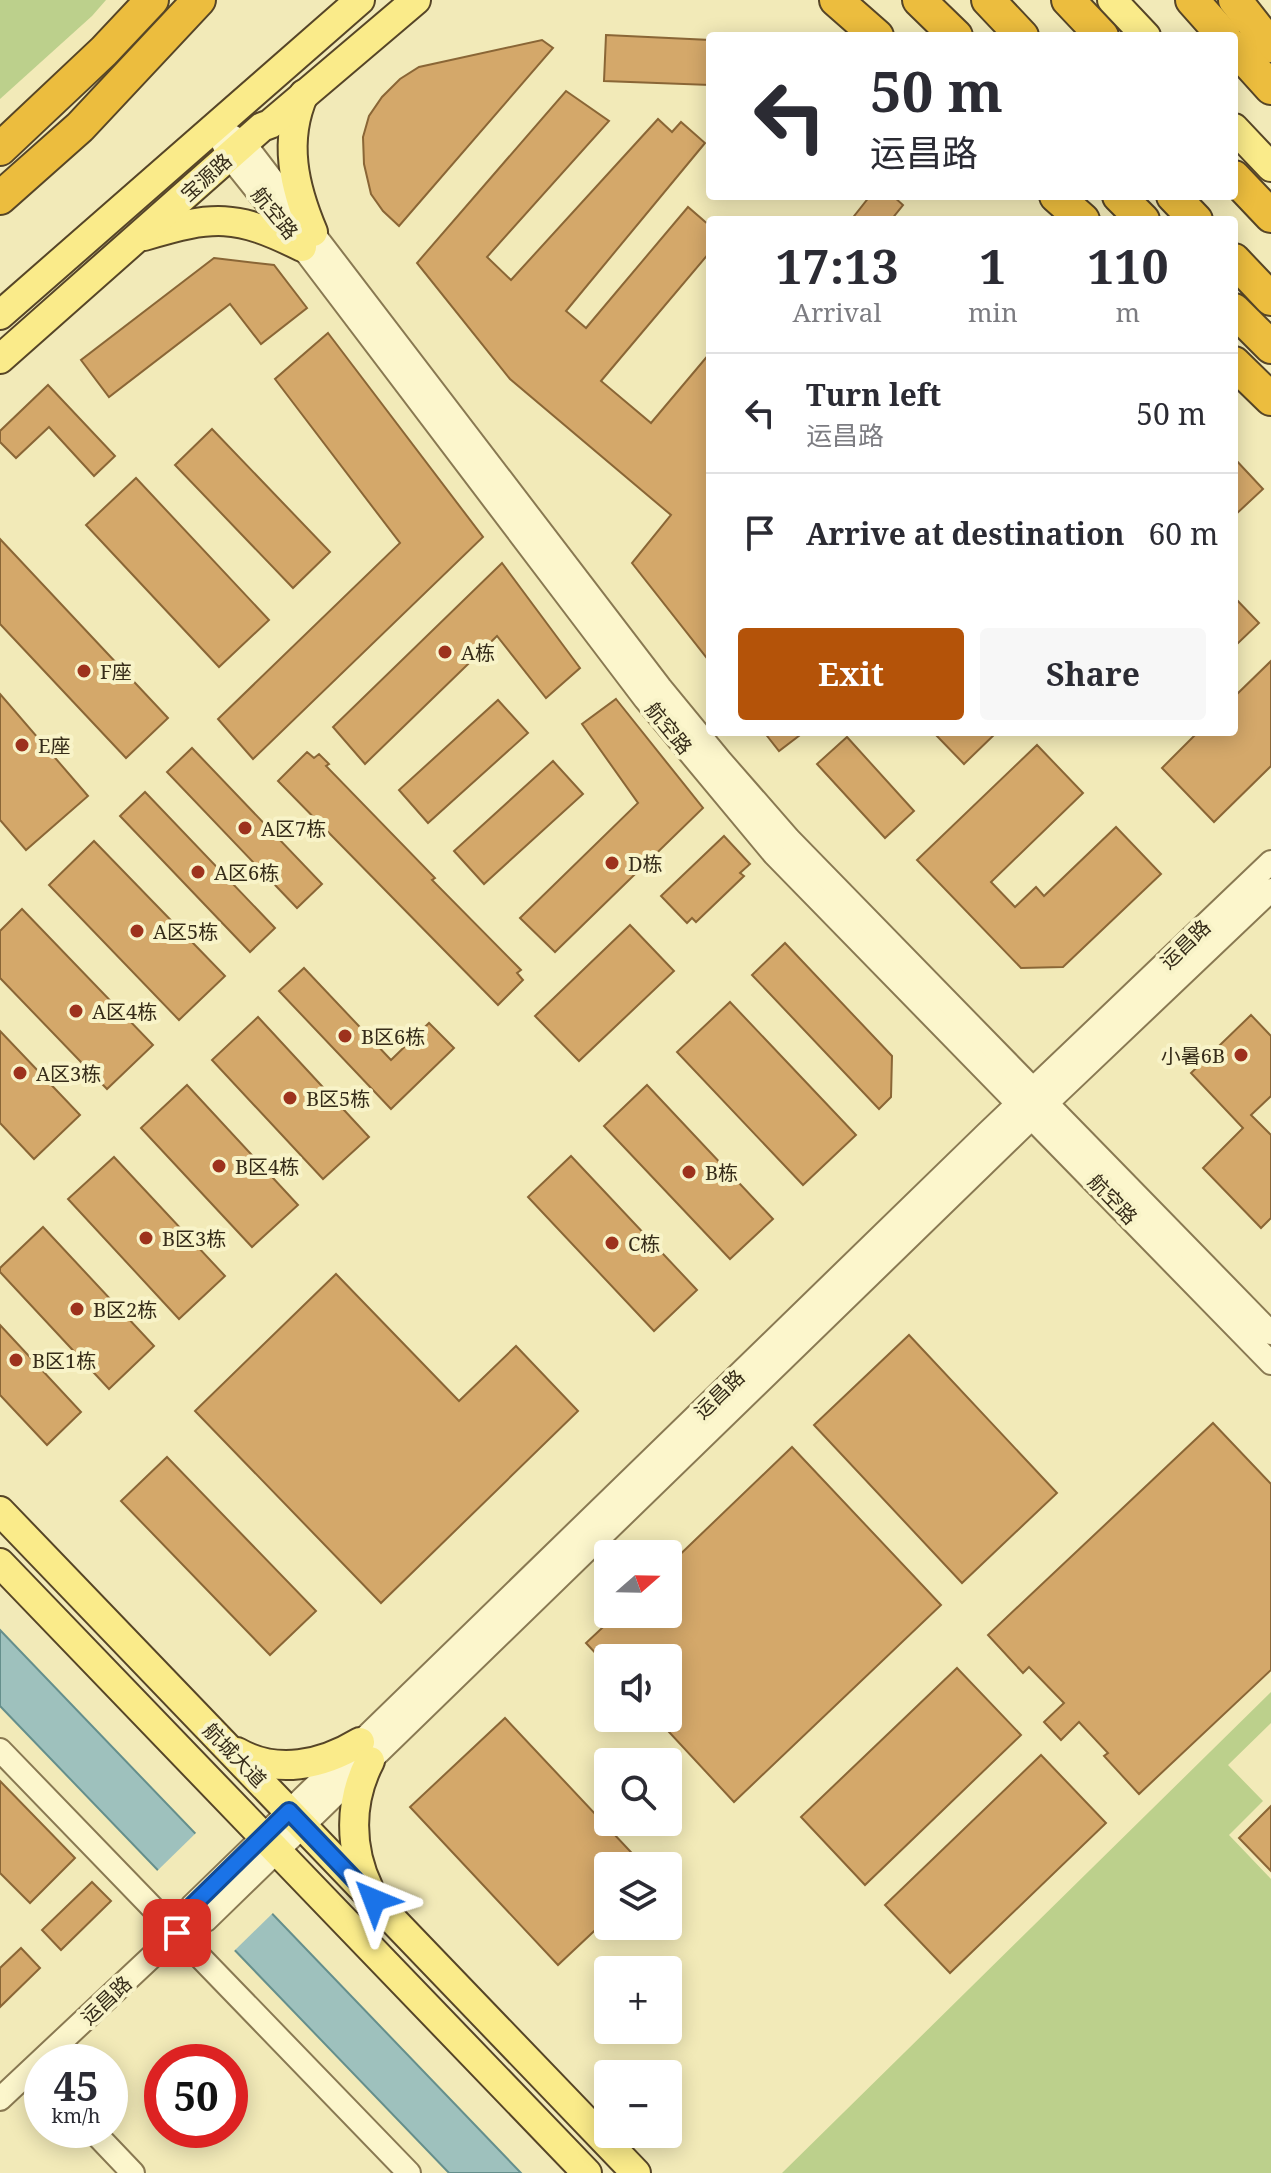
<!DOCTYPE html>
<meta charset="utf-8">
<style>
:root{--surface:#fff;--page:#f7f7f7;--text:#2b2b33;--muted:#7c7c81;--line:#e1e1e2;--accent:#b45309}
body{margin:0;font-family:"Noto Serif","Noto Sans SC",serif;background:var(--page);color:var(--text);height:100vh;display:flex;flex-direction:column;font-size:30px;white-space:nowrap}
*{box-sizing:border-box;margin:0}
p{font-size:26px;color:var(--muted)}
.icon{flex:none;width:44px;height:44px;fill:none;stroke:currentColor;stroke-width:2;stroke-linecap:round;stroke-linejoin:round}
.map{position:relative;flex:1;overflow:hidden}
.sheet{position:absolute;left:706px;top:216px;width:532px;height:520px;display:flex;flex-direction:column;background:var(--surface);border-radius:8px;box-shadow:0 4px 20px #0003}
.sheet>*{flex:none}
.hud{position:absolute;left:706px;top:32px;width:532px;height:168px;border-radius:8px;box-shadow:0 4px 20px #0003;background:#fff;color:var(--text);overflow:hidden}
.needle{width:52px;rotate:70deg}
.tools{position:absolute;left:594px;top:1540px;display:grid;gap:16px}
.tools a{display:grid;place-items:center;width:88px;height:88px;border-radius:8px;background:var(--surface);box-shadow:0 4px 20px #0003;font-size:40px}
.speed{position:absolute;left:24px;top:2044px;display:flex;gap:16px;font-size:40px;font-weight:700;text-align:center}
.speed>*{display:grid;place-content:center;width:104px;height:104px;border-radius:50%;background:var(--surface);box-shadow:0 4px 20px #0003;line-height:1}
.speed small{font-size:20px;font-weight:400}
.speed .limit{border:12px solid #d22;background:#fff;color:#111}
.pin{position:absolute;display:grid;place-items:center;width:68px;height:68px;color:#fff;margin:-34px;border-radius:16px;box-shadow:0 4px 12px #0006}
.me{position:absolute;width:88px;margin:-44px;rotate:316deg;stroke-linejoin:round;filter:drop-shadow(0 0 6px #0008)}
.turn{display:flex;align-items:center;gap:28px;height:168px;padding:0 32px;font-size:36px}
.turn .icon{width:104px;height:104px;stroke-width:2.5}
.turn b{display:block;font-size:56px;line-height:68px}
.eta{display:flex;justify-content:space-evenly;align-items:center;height:136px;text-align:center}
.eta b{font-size:48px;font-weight:700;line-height:56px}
.cta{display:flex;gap:16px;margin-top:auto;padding:16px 32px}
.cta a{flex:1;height:92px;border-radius:8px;background:var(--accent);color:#fff;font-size:32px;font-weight:700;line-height:92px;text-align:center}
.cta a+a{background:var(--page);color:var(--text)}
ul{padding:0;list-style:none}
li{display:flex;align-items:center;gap:24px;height:120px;padding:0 32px;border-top:2px solid var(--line)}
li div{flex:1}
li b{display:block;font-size:30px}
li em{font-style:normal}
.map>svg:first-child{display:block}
.green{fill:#bcd08c}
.water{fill:#9ec1bd;stroke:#658f8c;stroke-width:2}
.pier{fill:#f2eab8}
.building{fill:#d4a86a;stroke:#8a6636;stroke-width:2}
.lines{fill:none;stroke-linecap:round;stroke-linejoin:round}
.minor-casing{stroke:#897952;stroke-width:26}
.major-casing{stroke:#564527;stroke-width:32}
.highway-casing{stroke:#564527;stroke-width:36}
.minor{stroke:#fcf6cc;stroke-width:22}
.major{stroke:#faeb8a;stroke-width:28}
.highway{stroke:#ecbd3e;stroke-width:32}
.route-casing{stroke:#114b97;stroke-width:20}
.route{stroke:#1a73e8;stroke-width:14}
.poi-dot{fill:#9d321d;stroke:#f8f3c8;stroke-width:3}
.labels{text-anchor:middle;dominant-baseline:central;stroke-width:8;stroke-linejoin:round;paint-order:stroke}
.street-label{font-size:20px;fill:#362c19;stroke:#f8f3c8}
.poi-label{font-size:20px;fill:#362c19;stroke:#f8f3c8;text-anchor:start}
</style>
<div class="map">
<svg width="1271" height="2173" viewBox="0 0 1271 2173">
<rect width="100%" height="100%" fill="#f2eab8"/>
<!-- green -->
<g class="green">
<polygon points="0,0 106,0 92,16 0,99"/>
<polygon points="1271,1692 1271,1723 1228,1765 1263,1801 1229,1835 1271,1879 1271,2173 782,2173"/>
</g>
<!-- water -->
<polygon class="water" points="0,1630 521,2173 449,2173 0,1706"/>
<!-- pier -->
<polygon class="pier" points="198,1831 275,1911 232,1953 155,1873"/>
<!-- building -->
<g class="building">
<polygon points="606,35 710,40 710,85 604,81"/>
<polygon points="542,40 553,48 399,226 383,211 371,194 364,164 363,137 369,116 382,97 400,79 419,67"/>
<polygon points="566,91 609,121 487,257 511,280 658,119 672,132 681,122 705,143 566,311 586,328 688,207 710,226 710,252 601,381 651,423 710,353 710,662 632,563 671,515 510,379 417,263"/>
<polygon points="870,196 893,196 903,205 891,220 851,220"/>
<polygon points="214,258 274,265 307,308 261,344 230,304 109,397 81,360"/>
<polygon points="328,333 483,537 253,759 218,719 400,543 275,379"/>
<polygon points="48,385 115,456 94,476 49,427 16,458 0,442 0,431"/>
<polygon points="212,429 330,552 293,588 175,465"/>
<polygon points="1234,458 1263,489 1234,516"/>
<polygon points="136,478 269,620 219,667 86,525"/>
<polygon points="0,539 168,718 126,758 0,624"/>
<polygon points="502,563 580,668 546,698 497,636 365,764 333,727"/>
<polygon points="1234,597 1259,623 1234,647"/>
<polygon points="1271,661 1271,766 1214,822 1162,768 1198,732 1234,732 1234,697"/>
<polygon points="0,694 88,796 26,850 0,820"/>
<polygon points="616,699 703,808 555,952 520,918 638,803 582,724"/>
<polygon points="498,700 528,733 428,823 399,790"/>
<polygon points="764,732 804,732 779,751"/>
<polygon points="933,732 997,732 964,764"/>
<polygon points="847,737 914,811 885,838 817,764"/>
<polygon points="1037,745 1083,793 991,882 1015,907 1036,887 1044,896 1116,827 1161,874 1063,967 1021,968 917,860"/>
<polygon points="192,748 322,884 297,908 167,772"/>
<polygon points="307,752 314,758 319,754 329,764 326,766 435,878 432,880 521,970 517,973 523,980 498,1005 278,781"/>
<polygon points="553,761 583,794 484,884 454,851"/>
<polygon points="145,792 275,928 250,952 120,816"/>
<polygon points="724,836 750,864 740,873 744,876 696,922 692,918 687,923 661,896"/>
<polygon points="94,841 225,976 179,1020 49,885"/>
<polygon points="22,909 153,1045 107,1089 0,978 0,931"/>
<polygon points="630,925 674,971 579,1061 535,1016"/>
<polygon points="785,943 892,1056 891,1097 879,1109 752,975"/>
<polygon points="304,968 391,1060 429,1023 454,1048 391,1109 279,991"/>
<polygon points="730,1002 856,1135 803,1185 677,1052"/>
<polygon points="1251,1015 1271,1036 1271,1096 1251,1115 1271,1135 1271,1218 1261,1228 1203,1168 1243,1128 1191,1073"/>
<polygon points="258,1017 369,1137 323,1179 212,1060"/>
<polygon points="0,1031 80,1115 34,1159 0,1123"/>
<polygon points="187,1085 298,1205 252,1247 141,1128"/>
<polygon points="647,1085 773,1219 730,1259 604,1126"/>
<polygon points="571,1156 697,1290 654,1331 528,1197"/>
<polygon points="114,1157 225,1276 179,1319 68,1199"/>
<polygon points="43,1227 154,1346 109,1389 0,1272 0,1268"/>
<polygon points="336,1274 459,1401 516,1346 578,1411 381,1603 195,1411"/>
<polygon points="0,1325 81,1412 47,1445 0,1395"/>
<polygon points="909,1335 1057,1493 962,1583 814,1425"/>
<polygon points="1213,1423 1271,1484 1271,1670 1139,1794 1104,1756 1108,1753 1079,1722 1061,1740 1044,1722 1064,1703 1029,1667 1023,1673 988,1635"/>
<polygon points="792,1447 941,1605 734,1802 656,1718 668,1718 668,1658 600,1658 586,1643 617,1614 668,1614 668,1566"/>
<polygon points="167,1457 316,1611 270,1655 121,1501"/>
<polygon points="957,1668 1021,1735 865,1885 801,1817"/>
<polygon points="505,1718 644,1866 608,1866 608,1918 558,1965 410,1807"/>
<polygon points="1041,1755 1106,1823 950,1973 885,1905"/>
<polygon points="0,1781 75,1858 30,1903 0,1873"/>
<polygon points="1271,1806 1271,1871 1239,1838"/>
<polygon points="92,1882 111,1901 61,1950 42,1930"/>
<polygon points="21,1948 40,1968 0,2007 0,1968"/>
</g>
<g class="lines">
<!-- minor casing -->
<g class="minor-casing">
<g id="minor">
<polyline points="215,126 229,156 302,247 645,699 774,854 1271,1363"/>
<polyline points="230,135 244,143 660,687 720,760 789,839 1271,1333"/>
<polyline points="0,1750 409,2173"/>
<polyline points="177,1933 192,1906 987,1133 1271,862"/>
<polyline points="0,2099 177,1933 206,1920 1047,1103 1271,890"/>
<polyline points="92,2130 133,2173"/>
</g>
</g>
<!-- major casing -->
<g class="major-casing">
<g id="major">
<polyline points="1112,0 1146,36"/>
<path d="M304,94C283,141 294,187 313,232"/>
<polyline points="1234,128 1271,167"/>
<path d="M144,236C214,215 236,214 302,247"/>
<polyline points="0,315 360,0"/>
<polyline points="0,359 262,127 270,124 416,0"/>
<polyline points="0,1511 636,2173"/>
<polyline points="0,1563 587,2173"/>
<path d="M237,1752C277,1775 322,1765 360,1742"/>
<path d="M369,1889C349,1848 349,1801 370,1761"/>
</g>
</g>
<!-- highway casing -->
<g class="highway-casing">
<g id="highway">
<polyline points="836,0 877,36"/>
<polyline points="919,0 956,36"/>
<polyline points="988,0 1022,36"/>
<polyline points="1068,0 1102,36"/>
<polyline points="1192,0 1224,36"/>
<polyline points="1235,0 1271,46"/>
<polyline points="1234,47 1271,88"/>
<polyline points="0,149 104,51 152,0"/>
<polyline points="1234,177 1271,216"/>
<polyline points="1056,196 1083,220"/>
<polyline points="1119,196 1143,220"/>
<polyline points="1173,196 1196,220"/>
<polyline points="0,198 80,127 199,0"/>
<polyline points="1234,260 1271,299"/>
<polyline points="1234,310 1271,347"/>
<polyline points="1234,363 1271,399"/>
</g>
</g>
<!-- minor -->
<use href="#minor" class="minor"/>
<!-- major -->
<use href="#major" class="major"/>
<!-- highway -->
<use href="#highway" class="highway"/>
</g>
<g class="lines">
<!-- route casing -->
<g class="route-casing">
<polyline id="route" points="177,1933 192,1906 289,1811 374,1900"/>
</g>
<!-- route -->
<use href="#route" class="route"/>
</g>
<!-- markers -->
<g class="poi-dot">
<circle cx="445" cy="652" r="8"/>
<circle cx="84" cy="671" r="8"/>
<circle cx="22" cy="745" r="8"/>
<circle cx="245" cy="828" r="8"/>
<circle cx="612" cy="863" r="8"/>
<circle cx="198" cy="872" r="8"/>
<circle cx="137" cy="931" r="8"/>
<circle cx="76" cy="1011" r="8"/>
<circle cx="345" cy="1036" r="8"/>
<circle cx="1241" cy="1055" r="8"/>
<circle cx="20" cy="1073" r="8"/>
<circle cx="290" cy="1098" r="8"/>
<circle cx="219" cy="1166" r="8"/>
<circle cx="689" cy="1172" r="8"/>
<circle cx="146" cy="1238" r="8"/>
<circle cx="612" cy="1243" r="8"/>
<circle cx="77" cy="1309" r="8"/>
<circle cx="16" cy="1360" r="8"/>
</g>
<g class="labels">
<!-- street labels -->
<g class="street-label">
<text transform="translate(206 177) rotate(-42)">宝源路</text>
<text transform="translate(275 213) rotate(51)">航空路</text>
<text transform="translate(669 728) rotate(51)">航空路</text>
<text transform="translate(1185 944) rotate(-44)">运昌路</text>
<text transform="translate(1113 1199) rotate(46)">航空路</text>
<text transform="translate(719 1394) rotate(-44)">运昌路</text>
<text transform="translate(235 1755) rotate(46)">航城大道</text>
<text transform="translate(106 2000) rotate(-43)">运昌路</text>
</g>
<!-- poi labels -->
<g class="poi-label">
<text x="461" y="652">A栋</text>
<text x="100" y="671">F座</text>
<text x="38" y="745">E座</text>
<text x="261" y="828">A区7栋</text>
<text x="628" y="863">D栋</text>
<text x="214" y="872">A区6栋</text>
<text x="153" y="931">A区5栋</text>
<text x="92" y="1011">A区4栋</text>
<text x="361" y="1036">B区6栋</text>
<text x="1225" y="1055" text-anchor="end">小暑6B</text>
<text x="36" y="1073">A区3栋</text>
<text x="306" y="1098">B区5栋</text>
<text x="235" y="1166">B区4栋</text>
<text x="705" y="1172">B栋</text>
<text x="162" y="1238">B区3栋</text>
<text x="628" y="1243">C栋</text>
<text x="93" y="1309">B区2栋</text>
<text x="32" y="1360">B区1栋</text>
</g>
</g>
</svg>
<div class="tools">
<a><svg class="needle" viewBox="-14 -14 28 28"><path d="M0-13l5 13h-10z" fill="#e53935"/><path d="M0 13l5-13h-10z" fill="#7c7c81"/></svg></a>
<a><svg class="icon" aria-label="sound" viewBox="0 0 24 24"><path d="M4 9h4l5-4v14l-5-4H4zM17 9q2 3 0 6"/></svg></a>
<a><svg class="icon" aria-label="search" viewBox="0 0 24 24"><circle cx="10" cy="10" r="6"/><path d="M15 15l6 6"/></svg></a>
<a><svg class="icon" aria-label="layers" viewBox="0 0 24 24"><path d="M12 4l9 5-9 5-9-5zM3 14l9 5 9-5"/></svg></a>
<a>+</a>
<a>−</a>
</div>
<div class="speed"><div>45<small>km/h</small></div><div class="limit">50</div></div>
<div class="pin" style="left:177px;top:1933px;background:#d93025"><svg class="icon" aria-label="arrive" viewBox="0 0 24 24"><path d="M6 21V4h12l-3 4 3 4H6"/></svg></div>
<svg class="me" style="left:374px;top:1900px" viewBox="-20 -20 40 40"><path d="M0-17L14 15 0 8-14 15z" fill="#1a73e8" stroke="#fff" stroke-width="4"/></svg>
<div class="hud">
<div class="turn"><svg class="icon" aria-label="left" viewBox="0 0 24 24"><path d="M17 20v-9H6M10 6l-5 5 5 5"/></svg><div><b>50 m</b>运昌路</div></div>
</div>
<section class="sheet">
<div class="eta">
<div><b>17:13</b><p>Arrival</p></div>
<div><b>1</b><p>min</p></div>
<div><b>110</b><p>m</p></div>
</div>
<ul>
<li><svg class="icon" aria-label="left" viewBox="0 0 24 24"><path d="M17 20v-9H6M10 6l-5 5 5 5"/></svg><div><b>Turn left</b><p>运昌路</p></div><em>50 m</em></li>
<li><svg class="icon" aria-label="arrive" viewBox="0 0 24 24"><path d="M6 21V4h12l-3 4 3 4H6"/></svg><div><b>Arrive at destination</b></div><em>60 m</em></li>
</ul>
<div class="cta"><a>Exit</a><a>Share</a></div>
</section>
</div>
